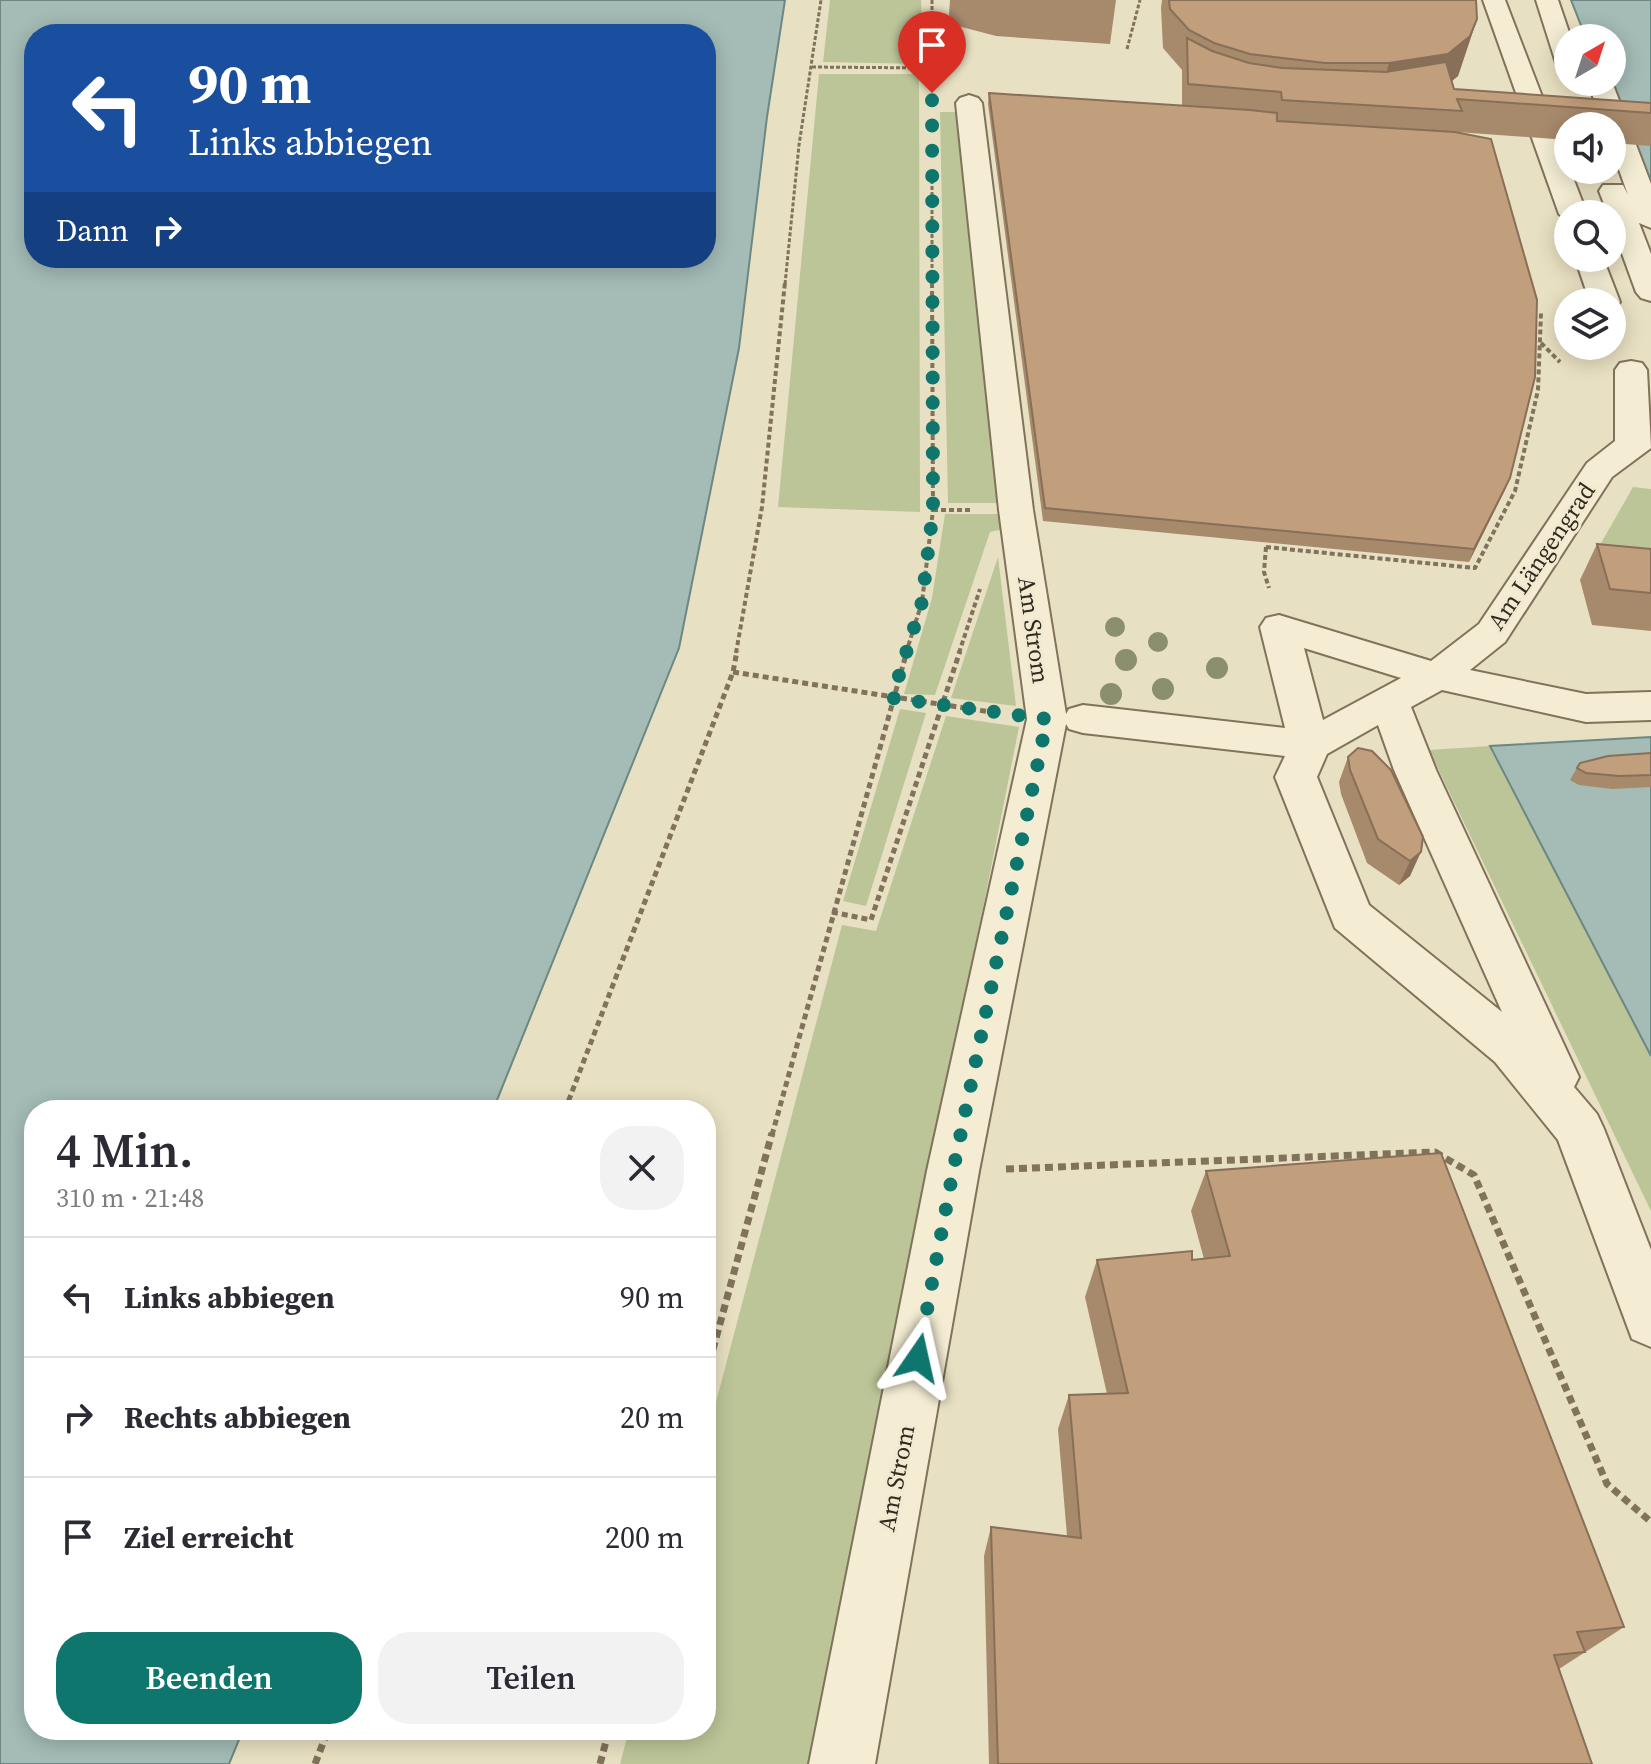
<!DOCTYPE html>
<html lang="de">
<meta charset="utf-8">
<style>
:root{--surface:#fff;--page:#f2f2f3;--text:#2b2b33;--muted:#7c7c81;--line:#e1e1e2;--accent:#0f766e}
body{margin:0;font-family:"Source Serif 4",serif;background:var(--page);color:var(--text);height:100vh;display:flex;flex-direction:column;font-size:30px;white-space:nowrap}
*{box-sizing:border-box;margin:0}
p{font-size:26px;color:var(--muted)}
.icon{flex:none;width:44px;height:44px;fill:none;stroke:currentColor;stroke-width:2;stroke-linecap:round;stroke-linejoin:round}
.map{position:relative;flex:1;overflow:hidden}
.side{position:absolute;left:24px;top:1100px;width:692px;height:640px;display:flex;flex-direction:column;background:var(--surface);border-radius:32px;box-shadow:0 4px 20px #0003}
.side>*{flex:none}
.guide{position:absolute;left:24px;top:24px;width:692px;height:244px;border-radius:32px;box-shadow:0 4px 20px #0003;background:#1a4fa0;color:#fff;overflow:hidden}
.needle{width:52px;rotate:39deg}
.tools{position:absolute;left:1554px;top:24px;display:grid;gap:16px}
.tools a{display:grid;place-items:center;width:72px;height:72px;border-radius:50%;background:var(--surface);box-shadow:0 4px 20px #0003;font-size:40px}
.pin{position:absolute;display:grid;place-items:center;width:68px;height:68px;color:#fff;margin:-82px -34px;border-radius:50% 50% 50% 0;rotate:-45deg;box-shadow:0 0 8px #0007}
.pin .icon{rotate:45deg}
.me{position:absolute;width:88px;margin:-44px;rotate:11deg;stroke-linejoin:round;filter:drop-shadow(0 0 6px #0008)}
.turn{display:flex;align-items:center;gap:28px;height:168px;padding:0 32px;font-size:36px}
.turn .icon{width:104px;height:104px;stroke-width:2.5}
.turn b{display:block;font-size:56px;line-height:68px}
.then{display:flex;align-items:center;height:76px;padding:0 32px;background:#0003;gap:16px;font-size:30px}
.round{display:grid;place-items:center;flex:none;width:84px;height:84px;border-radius:32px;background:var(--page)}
.head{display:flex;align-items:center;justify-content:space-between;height:136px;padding:0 32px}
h1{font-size:48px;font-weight:600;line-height:60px}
.action{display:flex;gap:16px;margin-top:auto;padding:16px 32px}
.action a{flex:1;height:92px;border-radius:32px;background:var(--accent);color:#fff;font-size:32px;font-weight:600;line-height:92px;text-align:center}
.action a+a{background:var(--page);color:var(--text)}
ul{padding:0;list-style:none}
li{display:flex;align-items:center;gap:24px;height:120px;padding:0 32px;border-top:2px solid var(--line)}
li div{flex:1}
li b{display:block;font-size:30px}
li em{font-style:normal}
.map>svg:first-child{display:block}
.green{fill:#bcc598}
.water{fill:#a4bbb6;stroke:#6c8883;stroke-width:2;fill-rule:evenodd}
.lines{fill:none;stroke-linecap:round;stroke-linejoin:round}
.minor-casing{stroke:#80725b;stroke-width:4}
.path-far3{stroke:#80725b;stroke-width:3;stroke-dasharray:4 2;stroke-linecap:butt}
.path-far2{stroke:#80725b;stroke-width:4;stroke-dasharray:5 3;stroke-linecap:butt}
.path-far1{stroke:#80725b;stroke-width:5;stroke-dasharray:6 4;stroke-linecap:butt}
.path{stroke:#80725b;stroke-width:7;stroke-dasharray:8 5;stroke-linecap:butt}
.minor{fill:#f4edd4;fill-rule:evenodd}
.tree{fill:#8b8f6d}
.wall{fill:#a7896b}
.shaded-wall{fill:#886f57}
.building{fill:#c29f7c;stroke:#886f57;stroke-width:2}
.route{stroke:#0f766e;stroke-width:14;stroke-dasharray:0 25.2}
.labels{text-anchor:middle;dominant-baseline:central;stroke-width:6;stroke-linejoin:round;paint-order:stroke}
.street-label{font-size:24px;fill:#31291e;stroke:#f1ead1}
</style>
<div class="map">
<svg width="1651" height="1764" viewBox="0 0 1651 1764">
<rect width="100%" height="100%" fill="#e8e0c2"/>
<!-- green -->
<g class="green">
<polygon points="830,0 921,0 924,64 823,62"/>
<polygon points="819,74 919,74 920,512 778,507"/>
<polygon points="940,112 961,112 997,503 948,503"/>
<polygon points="1633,487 1651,489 1651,587 1580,580"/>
<polygon points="945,514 1001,514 1004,529 990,532 935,695 904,694 932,598"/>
<polygon points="998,557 1016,706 951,698"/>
<polygon points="900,709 926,713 866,906 843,901"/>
<polygon points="946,716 1019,727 813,1764 620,1764 629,1730 706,1730 706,1440 842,925 876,931"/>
<polygon points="1490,746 1651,1056 1651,1211 1429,750"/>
</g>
<!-- water -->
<g class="water">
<path d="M0,0H785L767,117L739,348L679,648L493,1110H34V1730H243L229,1764H0ZM34,34H706V258H34Z"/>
<polygon points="1571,0 1651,0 1651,199 1612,82 1612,38 1586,38"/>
<polygon points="1651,737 1651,1056 1490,746"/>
</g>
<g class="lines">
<!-- minor casing -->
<g class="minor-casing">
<g id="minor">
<polygon points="1483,0 1505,0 1587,214 1568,214 1568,221 1559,214"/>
<polygon points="1536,0 1558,0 1571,38 1568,38 1568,70 1560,68 1556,63"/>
<polygon points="1588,82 1612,82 1651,184 1651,228 1639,223 1651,254 1651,301 1641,298 1636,292 1612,226 1612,214 1608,214 1599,191 1603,185 1623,185 1628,195 1612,150 1612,126 1603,126"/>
<path d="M969,95L978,98L982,103L1033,510L1066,714L1069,709L1083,705L1285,728L1260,627L1266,618L1279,615L1431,661L1479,624L1587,463L1615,441V370L1620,363L1631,361L1642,363L1647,370L1651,448L1612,477L1505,642L1470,670L1586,694L1651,692V720L1586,722L1442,690L1411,707L1436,770L1579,1077L1574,1087L1597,1114L1604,1129L1651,1250V1347L1632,1339L1558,1140L1495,1062L1335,928L1275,777L1285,756L1083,733L1069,729L1066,724L979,1171L875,1764H809L927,1171L1027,719L999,510L956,103L960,98ZM1304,648L1401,678L1323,720ZM1378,725L1394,770L1502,1012L1369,905L1317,777L1327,754Z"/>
<polygon points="1575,258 1603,258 1620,302 1616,308 1612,309 1612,302 1590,302"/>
</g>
</g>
<!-- path-far3 -->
<g class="path-far3">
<polyline points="932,0 932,84"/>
<polyline points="1127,49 1140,0"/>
<polyline points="812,67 933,68"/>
<polyline points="932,174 932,284"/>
<polyline points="785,284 799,145 821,0"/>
</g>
<!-- path-far2 -->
<g class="path-far2">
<polyline points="1541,343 1560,362"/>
<polyline points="933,510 971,510"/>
<polyline points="1266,547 1475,568 1515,491 1538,390 1541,313"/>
<polyline points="1266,547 1264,572 1269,588"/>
<polyline points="736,653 762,507 785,282"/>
<polyline points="906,653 922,602 933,510 932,282"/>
<polyline points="959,653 980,589"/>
</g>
<!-- path-far1 -->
<g class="path-far1">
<polyline points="733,672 997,713"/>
<polyline points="832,912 871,920 960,651"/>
<polyline points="565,1110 733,672 737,651"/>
<polyline points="772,1135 907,651"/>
</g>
<!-- path -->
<g class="path">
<polyline points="1006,1169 1435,1152 1474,1175 1607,1484 1651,1522"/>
<polyline points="706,1375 772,1133"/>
<polyline points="315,1764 328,1730"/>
<polyline points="600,1764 609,1730"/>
</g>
<!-- minor -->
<use href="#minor" class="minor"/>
</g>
<!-- trees -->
<g class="tree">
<circle cx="1115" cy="627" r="10"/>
<circle cx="1158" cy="642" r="10"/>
<circle cx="1126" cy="660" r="11"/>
<circle cx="1217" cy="668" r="11"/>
<circle cx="1163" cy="689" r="11"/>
<circle cx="1111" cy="694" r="11"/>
</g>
<!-- wall -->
<g class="wall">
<polygon points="950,0 1116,0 1110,44 996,36 958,26 949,15"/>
<polygon points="1162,0 1476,0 1477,19 1458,76 1452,81 1454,89 1651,103 1651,146 1612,143 1612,126 1568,126 1568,140 1457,132 1510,478 1469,562 1043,521 988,104 989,93 1182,106 1182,70 1163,48 1161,8"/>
<polygon points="1597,544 1651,549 1651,631 1592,625 1580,580"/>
<polygon points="1651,753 1651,787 1612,789 1579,785 1570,780 1577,768"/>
<polygon points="1348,757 1423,837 1410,876 1399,885 1367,863 1341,794 1339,782"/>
<polygon points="1206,1171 1624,1627 1559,1669 1592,1764 989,1764 984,1556 991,1527 1067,1536 1058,1429 1069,1395 1107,1394 1085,1297 1097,1260 1192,1260 1204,1259 1191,1211"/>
</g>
<!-- shaded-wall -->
<g class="shaded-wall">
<polygon points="1477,19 1458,76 1436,94 1378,104 1389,63"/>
<polygon points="1510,478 1505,490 1469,562 1474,549"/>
<polygon points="1421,852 1410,876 1399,885 1410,861"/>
</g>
<!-- building -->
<g class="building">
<polygon points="1169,0 1476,0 1477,19 1470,36 1448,54 1389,63 1325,63 1250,54 1214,43 1189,30 1170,9"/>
<polygon points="1187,38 1212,51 1249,63 1282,68 1386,72 1446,62 1454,89 1651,103 1651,113 1457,99 1462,111 1282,100 1281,92 1188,84"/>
<polygon points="989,93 1250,110 1277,113 1277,121 1455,132 1491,139 1537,300 1535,377 1510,478 1474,549 1045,508"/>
<polygon points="1597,544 1651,549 1651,593 1610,589"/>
<polygon points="1358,748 1372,751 1391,770 1423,837 1421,852 1410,861 1378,839 1350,770 1348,757"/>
<polygon points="1651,753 1651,775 1619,776 1586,773 1577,768 1580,763 1608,756"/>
<polygon points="1441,1153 1624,1627 1577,1632 1585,1652 1554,1655 1592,1764 998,1764 991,1527 1081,1538 1069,1395 1128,1393 1097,1260 1192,1251 1192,1260 1230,1256 1206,1171"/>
</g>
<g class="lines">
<!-- route -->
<polyline class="route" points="918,1358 953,1171 1047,719 892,698 922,602 933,510 932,93"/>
</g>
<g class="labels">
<!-- street labels -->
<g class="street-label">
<text transform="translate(1541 556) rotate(-56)">Am Längengrad</text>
<text transform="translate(1034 630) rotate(82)">Am Strom</text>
<text transform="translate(896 1478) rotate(-79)">Am Strom</text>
</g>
</g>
</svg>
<div class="tools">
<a><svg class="needle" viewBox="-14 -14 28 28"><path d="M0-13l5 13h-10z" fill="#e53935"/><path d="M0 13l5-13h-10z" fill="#7c7c81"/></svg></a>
<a><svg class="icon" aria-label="sound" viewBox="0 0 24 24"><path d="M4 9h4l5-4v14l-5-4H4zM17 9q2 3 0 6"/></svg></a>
<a><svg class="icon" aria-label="search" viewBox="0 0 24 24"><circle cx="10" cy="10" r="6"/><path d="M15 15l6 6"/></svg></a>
<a><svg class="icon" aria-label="layers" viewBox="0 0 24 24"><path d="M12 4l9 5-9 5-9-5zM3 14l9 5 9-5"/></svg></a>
</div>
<div class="pin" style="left:932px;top:93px;background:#d93025"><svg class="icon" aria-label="arrive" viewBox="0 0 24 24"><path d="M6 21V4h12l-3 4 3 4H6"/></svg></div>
<svg class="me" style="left:918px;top:1358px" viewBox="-20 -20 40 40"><path d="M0-17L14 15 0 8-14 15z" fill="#0f766e" stroke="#fff" stroke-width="4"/></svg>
<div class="guide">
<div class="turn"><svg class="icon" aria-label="left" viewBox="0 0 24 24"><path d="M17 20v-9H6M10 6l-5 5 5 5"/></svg><div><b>90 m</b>Links abbiegen</div></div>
<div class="then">Dann<svg class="icon" aria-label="right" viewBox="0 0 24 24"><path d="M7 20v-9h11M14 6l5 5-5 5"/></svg></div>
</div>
<section class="side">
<div class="head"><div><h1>4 Min.</h1><p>310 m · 21:48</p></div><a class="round"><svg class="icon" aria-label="close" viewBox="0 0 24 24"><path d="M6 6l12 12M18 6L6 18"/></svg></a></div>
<ul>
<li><svg class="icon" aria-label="left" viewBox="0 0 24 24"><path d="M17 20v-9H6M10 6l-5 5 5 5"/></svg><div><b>Links abbiegen</b></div><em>90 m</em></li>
<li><svg class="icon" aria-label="right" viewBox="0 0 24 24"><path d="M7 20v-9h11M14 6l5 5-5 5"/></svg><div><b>Rechts abbiegen</b></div><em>20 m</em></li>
<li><svg class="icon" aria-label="arrive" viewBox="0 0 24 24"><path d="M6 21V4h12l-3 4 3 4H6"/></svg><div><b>Ziel erreicht</b></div><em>200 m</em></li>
</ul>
<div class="action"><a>Beenden</a><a>Teilen</a></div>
</section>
</div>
